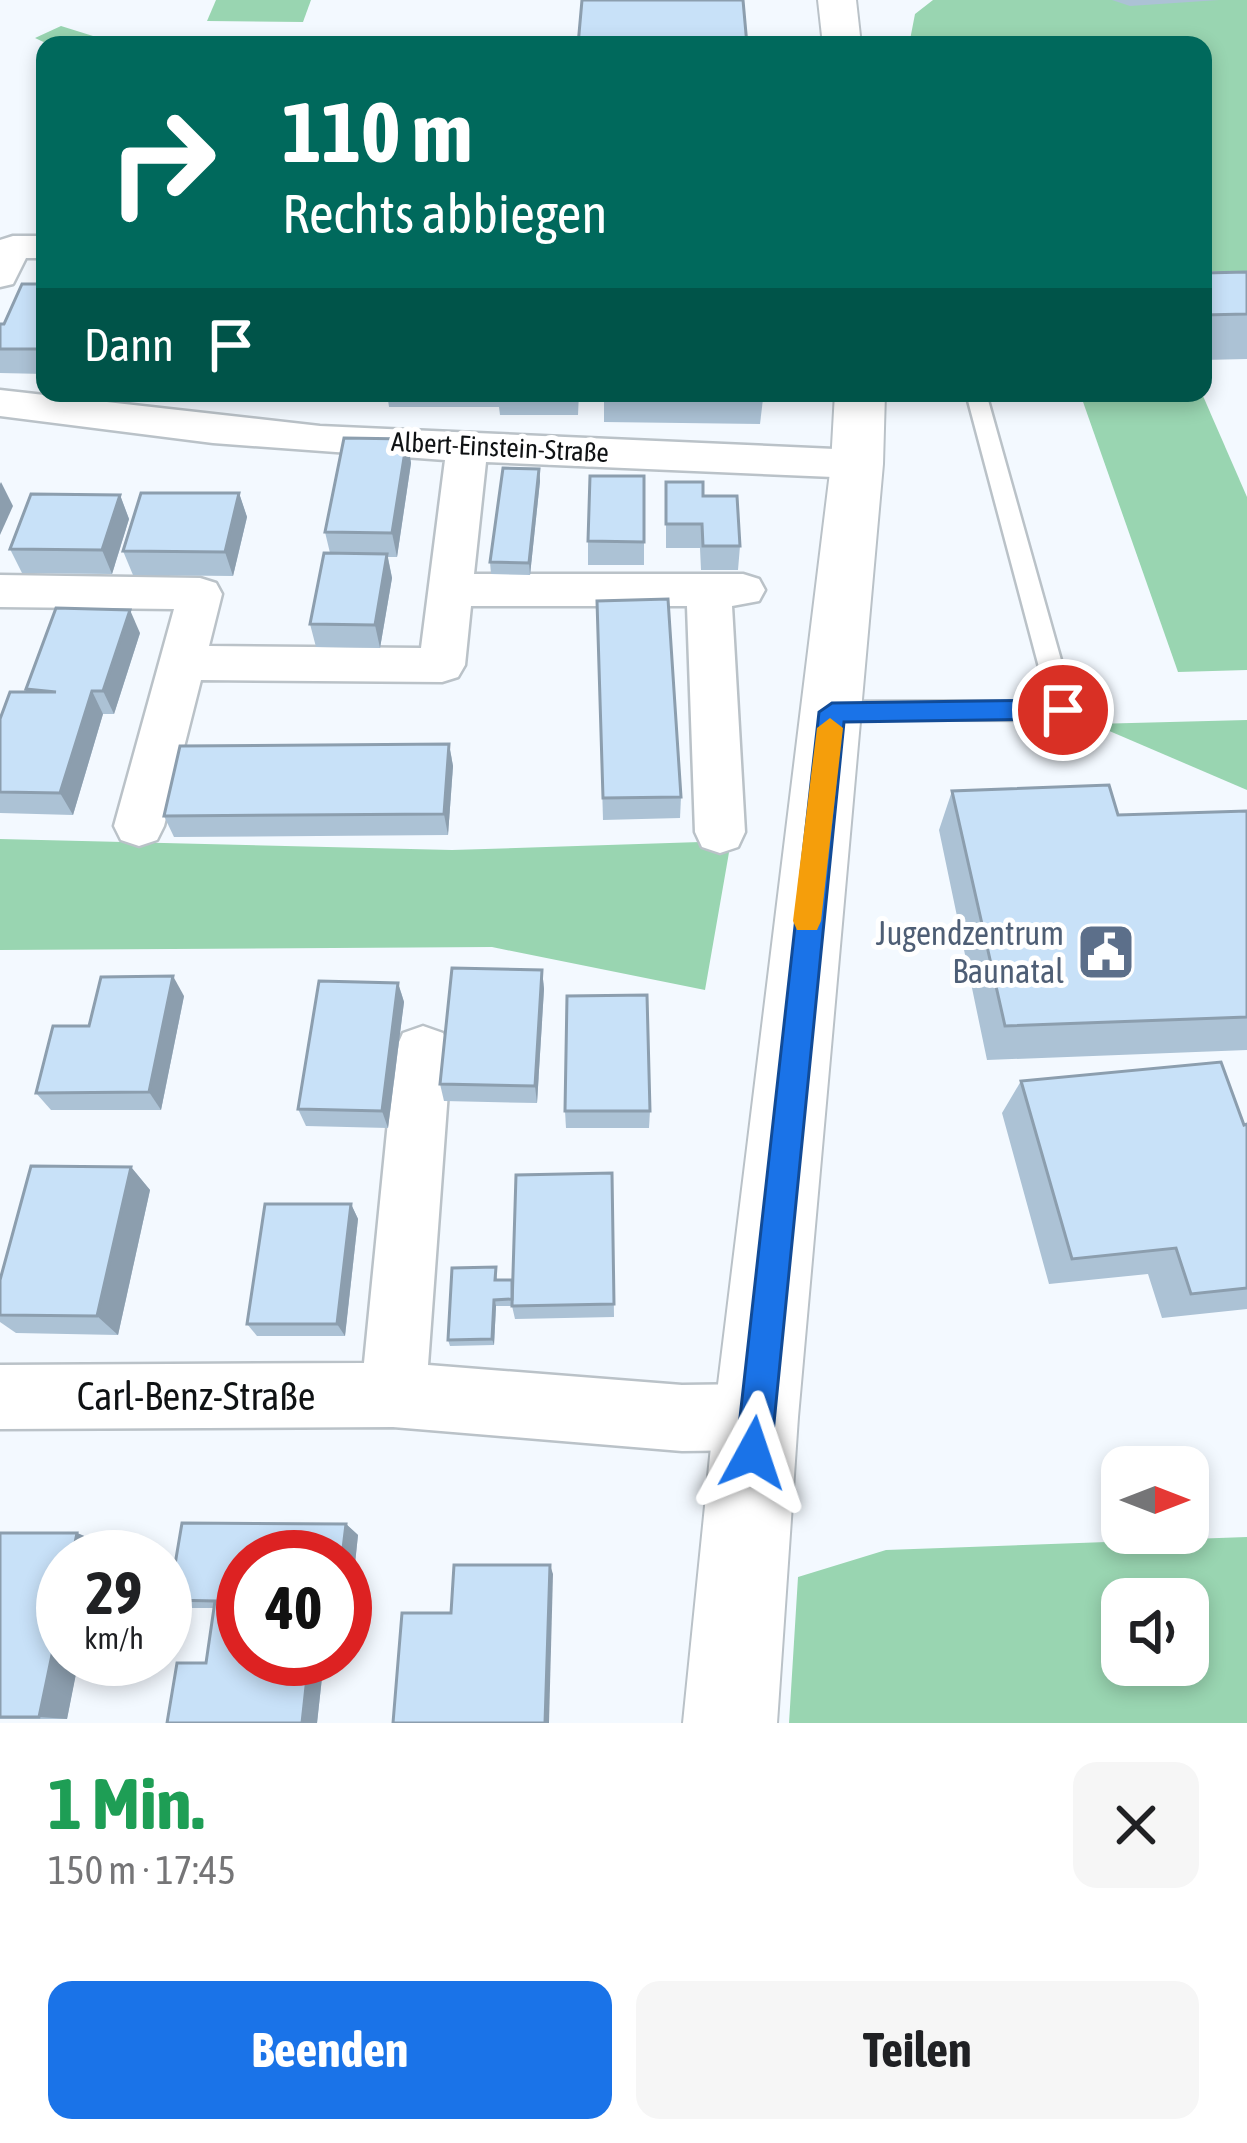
<!DOCTYPE html>
<html lang="de">
<meta charset="utf-8">
<style>
:root{--surface:#fff;--page:#f6f6f6;--text:#202124;--muted:#757577;--accent:#1a73e8}
body{margin:0;font-family:"Asap Condensed",sans-serif;background:var(--page);color:var(--text);height:100vh;display:flex;flex-direction:column;font-size:45px;white-space:nowrap}
*{box-sizing:border-box;margin:0}
p{font-size:39px;color:var(--muted)}
.icon{flex:none;width:66px;height:66px;fill:none;stroke:currentColor;stroke-width:2;stroke-linecap:round;stroke-linejoin:round}
.map{position:relative;height:1723px;overflow:hidden}
.details{display:flex;flex-direction:column;background:var(--surface);flex:1}
.details>*{flex:none}
.banner{position:absolute;left:36px;top:36px;width:1176px;height:366px;border-radius:24px;box-shadow:0 6px 18px #0003;background:#00695c;color:#fff;overflow:hidden}
.needle{width:78px;rotate:90deg}
.buttons{position:absolute;left:1101px;top:1446px;display:grid;gap:24px}
.buttons a{display:grid;place-items:center;width:108px;height:108px;border-radius:24px;background:var(--surface);box-shadow:0 6px 18px #0003;font-size:60px}
.speed{position:absolute;left:36px;top:1530px;display:flex;gap:24px;font-size:60px;font-weight:700;text-align:center}
.speed>*{display:grid;place-content:center;width:156px;height:156px;border-radius:50%;background:var(--surface);box-shadow:0 6px 18px #0003;line-height:1}
.speed small{font-size:30px;font-weight:400}
.speed .limit{border:18px solid #d22;background:#fff;color:#111}
.pin{position:absolute;display:grid;place-items:center;width:102px;height:102px;color:#fff;margin:-51px;border:6px solid #fff;border-radius:50%;box-shadow:0 3px 12px #0007}
.me{position:absolute;width:132px;margin:-66px;rotate:5deg;stroke-linejoin:round;filter:drop-shadow(0 0 9px #0008)}
.turn{display:flex;align-items:center;gap:42px;height:252px;padding:0 48px;font-size:54px}
.turn .icon{width:156px;height:156px;stroke-width:2.5}
.turn b{display:block;font-size:84px;line-height:102px}
.then{display:flex;align-items:center;height:114px;padding:0 48px;background:#0003;gap:24px;font-size:45px}
.round{display:grid;place-items:center;flex:none;width:126px;height:126px;border-radius:24px;background:var(--page)}
.overview{display:flex;align-items:center;justify-content:space-between;height:204px;padding:0 48px}
h1{font-size:72px;font-weight:700;line-height:90px;color:#1e9e55}
.button{display:flex;gap:24px;margin-top:auto;padding:24px 48px}
.button a{flex:1;height:138px;border-radius:24px;background:var(--accent);color:#fff;font-size:48px;font-weight:700;line-height:138px;text-align:center}
.button a+a{background:var(--page);color:var(--text)}
.map>svg:first-child{display:block}
.green{fill:#99d5b1;fill-rule:evenodd}
.lines{fill:none;stroke-linecap:round;stroke-linejoin:round}
.lane-casing{stroke:#bac2c8;stroke-width:5}
.street-casing{stroke:#bac2c8;stroke-width:5}
.secondary-casing{stroke:#bac2c8;stroke-width:4}
.lane{fill:#fff;fill-rule:evenodd}
.street{fill:#fff;fill-rule:evenodd}
.secondary{fill:#fff;fill-rule:evenodd}
.wall{fill:#acc2d5}
.shaded-wall{fill:#8c9eae}
.building{fill:#c8e1f8;stroke:#8c9eae;stroke-width:3}
.route{fill:#1a73e8;stroke:#114b97;stroke-width:3}
.slow{fill:#f59e0b}
.labels{text-anchor:middle;dominant-baseline:central;stroke-width:10;stroke-linejoin:round;paint-order:stroke}
.far-street-label{font-size:27px;fill:#0f1214;stroke:#fff}
.service-label{font-size:33px;fill:#4e5e75;stroke:#fff;text-anchor:end}
.near-street-label{font-size:39px;fill:#0f1214;stroke:#fff}
</style>
<div class="map">
<svg width="1247" height="1723" viewBox="0 0 1247 1723">
<rect width="100%" height="100%" fill="#f3f9ff"/>
<!-- green -->
<g class="green">
<polygon points="216,0 311,0 303,22 207,21"/>
<polygon points="933,0 1247,0 1247,273 1203,271 1203,45 909,45 915,14"/>
<polygon points="61,26 93,36 222,45 50,45 35,38"/>
<polygon points="1203,396 1247,497 1247,670 1178,672 1082,399"/>
<polygon points="1247,720 1247,790 1093,724"/>
<polygon points="0,839 452,850 731,841 705,990 492,947 0,950"/>
<path d="M1247,1537V1723H789L798,1577L886,1550ZM1122,1599H1188V1665H1122Z"/>
</g>
<g class="lines">
<!-- lane casing -->
<g class="lane-casing">
<polygon id="lane" points="966,393 986,393 1075,710 1063,720 823,719 820,712 832,702 1048,701"/>
</g>
<!-- street casing -->
<g class="street-casing">
<g id="street">
<polygon points="13,236 45,236 45,258 26,258 13,284 0,287 0,240"/>
<polygon points="0,390 320,426 857,450 871,454 877,464 871,474 857,478 486,462 474,574 743,574 759,579 765,590 759,601 732,606 745,832 738,847 720,853 702,847 695,832 687,606 471,606 465,665 458,677 442,682 201,680 164,826 157,840 139,846 121,840 114,826 174,609 0,607 0,575 200,578 216,583 222,594 209,646 421,648 445,460 213,443 0,416"/>
<polygon points="423,1026 443,1033 451,1051 428,1365 682,1385 756,1384 779,1394 789,1417 779,1440 756,1450 682,1451 393,1427 0,1429 0,1365 364,1363 395,1051 403,1033"/>
</g>
</g>
<!-- secondary casing -->
<g class="secondary-casing">
<g id="secondary">
<polygon points="818,0 856,0 861,45 823,45"/>
<polygon points="835,393 885,393 883,464 798,1417 777,1723 683,1723 714,1417 831,464"/>
</g>
</g>
<!-- lane -->
<use href="#lane" class="lane"/>
<!-- street -->
<use href="#street" class="street"/>
<!-- secondary -->
<use href="#secondary" class="secondary"/>
</g>
<!-- wall -->
<g class="wall">
<polygon points="1112,0 1219,0 1130,6"/>
<polygon points="1247,272 1247,359 1203,360 1203,273"/>
<polygon points="45,284 45,374 0,373 0,324 4,324"/>
<polygon points="255,393 315,393 314,397 256,397"/>
<polygon points="387,393 579,393 578,415 500,415 499,407 389,407"/>
<polygon points="604,393 763,399 760,424 604,422"/>
<polygon points="407,439 411,463 397,557 388,557 392,578 380,648 316,647 310,624 330,553 325,532"/>
<polygon points="539,469 540,481 530,575 491,574 490,562"/>
<polygon points="644,476 644,565 588,565 588,541"/>
<polygon points="666,482 703,496 740,546 738,570 701,570 700,548 666,548"/>
<polygon points="239,493 247,517 233,576 133,575 123,551"/>
<polygon points="120,495 129,519 112,574 22,573 10,549"/>
<polygon points="597,601 681,797 680,818 603,820"/>
<polygon points="140,633 114,714 103,714 73,815 0,813 0,719 27,692 26,689"/>
<polygon points="449,744 453,766 448,835 174,837 164,816"/>
<polygon points="952,791 1118,815 1247,811 1247,1050 987,1060 939,830"/>
<polygon points="542,970 544,989 537,1103 444,1101 440,1084"/>
<polygon points="398,983 404,1002 388,1128 306,1126 298,1109"/>
<polygon points="184,996 161,1110 51,1110 36,1093 89,1026"/>
<polygon points="1021,1081 1247,1124 1247,1309 1162,1318 1148,1274 1049,1284 1002,1113"/>
<polygon points="565,1111 650,1111 649,1128 566,1128"/>
<polygon points="131,1167 150,1190 118,1335 16,1333 0,1322 0,1280"/>
<polygon points="612,1173 614,1317 515,1319 512,1306 496,1306 494,1345 450,1346 448,1340 496,1267 497,1280 512,1280"/>
<polygon points="351,1204 358,1219 345,1336 257,1336 247,1324"/>
<polygon points="346,1524 358,1535 350,1611 345,1611 345,1557 243,1659 324,1659 317,1723 167,1723 206,1663 214,1608 190,1608 169,1600"/>
<polygon points="0,1533 77,1533 101,1543 67,1719 0,1719"/>
</g>
<!-- shaded-wall -->
<g class="shaded-wall">
<polygon points="407,439 411,463 397,557 392,533"/>
<polygon points="539,469 540,481 530,575 529,563"/>
<polygon points="1,482 13,506 0,535 0,484"/>
<polygon points="239,493 247,517 233,576 225,552"/>
<polygon points="120,495 129,519 112,574 102,550"/>
<polygon points="387,554 392,578 380,648 375,625"/>
<polygon points="130,610 140,633 114,714 103,691"/>
<polygon points="92,691 103,714 73,815 60,793"/>
<polygon points="449,744 453,766 448,835 444,814"/>
<polygon points="542,970 544,989 537,1103 535,1086"/>
<polygon points="173,976 184,996 161,1110 149,1092"/>
<polygon points="398,983 404,1002 388,1128 382,1111"/>
<polygon points="131,1167 150,1190 118,1335 97,1316"/>
<polygon points="351,1204 358,1219 345,1336 337,1324"/>
<polygon points="494,1300 496,1306 494,1345 492,1339"/>
<polygon points="346,1524 358,1535 350,1611 345,1608 345,1557 342,1557"/>
<polygon points="77,1533 101,1543 98,1557 72,1557"/>
<polygon points="550,1565 553,1574 549,1723 545,1723"/>
<polygon points="63,1602 63,1659 79,1659 67,1719 39,1717"/>
<polygon points="309,1659 324,1659 317,1723 302,1723"/>
</g>
<!-- building -->
<g class="building">
<polygon points="582,0 743,0 747,45 578,45"/>
<polygon points="1247,272 1247,314 1203,315 1203,273"/>
<polygon points="22,284 45,284 45,349 0,349 0,324 4,324"/>
<polygon points="604,393 762,393 763,399 603,398"/>
<polygon points="344,438 407,439 392,533 325,532"/>
<polygon points="503,468 539,469 529,563 490,562"/>
<polygon points="590,476 644,476 644,542 588,541"/>
<polygon points="666,482 703,482 703,496 737,496 740,546 703,546 702,524 666,524"/>
<polygon points="141,493 239,493 225,552 123,551"/>
<polygon points="31,494 120,495 102,550 10,549"/>
<polygon points="324,553 387,554 375,625 310,624"/>
<polygon points="668,599 681,797 603,798 597,601"/>
<polygon points="56,608 130,610 103,691 92,691 60,793 0,792 0,719 10,692 56,692 26,689"/>
<polygon points="449,744 444,814 164,816 180,746"/>
<polygon points="1109,785 1118,815 1247,811 1247,1017 1005,1026 952,791"/>
<polygon points="452,968 542,970 535,1086 440,1084"/>
<polygon points="173,976 149,1092 36,1093 53,1026 89,1026 101,977"/>
<polygon points="319,981 398,983 382,1111 298,1109"/>
<polygon points="647,995 650,1111 565,1111 567,996"/>
<polygon points="1221,1062 1244,1125 1247,1124 1247,1288 1191,1294 1176,1248 1072,1259 1021,1081"/>
<polygon points="31,1166 131,1167 97,1316 0,1315 0,1280"/>
<polygon points="612,1173 614,1304 512,1306 516,1175"/>
<polygon points="265,1204 351,1204 337,1324 247,1324"/>
<polygon points="496,1267 495,1280 512,1280 512,1299 494,1300 492,1339 448,1340 452,1268"/>
<polygon points="182,1523 346,1524 342,1557 243,1557 243,1659 309,1659 302,1723 167,1723 177,1663 206,1663 215,1601 169,1600"/>
<polygon points="0,1533 77,1533 72,1557 63,1557 63,1602 39,1717 0,1717"/>
<polygon points="454,1565 550,1565 545,1723 393,1723 402,1613 451,1613"/>
</g>
<!-- route -->
<polygon class="route" points="1063,700 1076,710 1063,719 844,722 771,1453 766,1465 753,1471 741,1465 736,1453 819,712 832,703"/>
<!-- slow -->
<polygon class="slow" points="830,718 843,728 821,921 817,930 797,930 793,921 817,728"/>
<!-- icons -->
<defs>
<g id="civic-square" transform="scale(3)"><rect x="-9" y="-9" width="18" height="18" rx="4" fill="#5c6f8a" stroke="#fff"/><path d="M-.6-6.5H3V-4.5H.6V-3L4-1V1h2V6H-6V1h2V-1L-.6-3ZM-1.2 2.5V6h2.4V2.5Z" fill="#fff"/></g>
</defs>
<g fill-rule="evenodd">
<use href="#civic-square" x="1106" y="952"/>
</g>
<g class="labels">
<!-- far-street labels -->
<g class="far-street-label">
<text transform="translate(500 447) rotate(3)">Albert-Einstein-Straße</text>
</g>
<!-- service labels -->
<g class="service-label">
<text x="1064" y="933">Jugendzentrum<tspan x="1064" dy="38">Baunatal</tspan></text>
</g>
<!-- near-street labels -->
<g class="near-street-label">
<text x="196" y="1396">Carl-Benz-Straße</text>
</g>
</g>
</svg>
<div class="buttons">
<a><svg class="needle" viewBox="-14 -14 28 28"><path d="M0-13l5 13h-10z" fill="#e53935"/><path d="M0 13l5-13h-10z" fill="#757577"/></svg></a>
<a><svg class="icon" aria-label="sound" viewBox="0 0 24 24"><path d="M4 9h4l5-4v14l-5-4H4zM17 9q2 3 0 6"/></svg></a>
</div>
<div class="speed"><div>29<small>km/h</small></div><div class="limit">40</div></div>
<div class="pin" style="left:1063px;top:710px;background:#d93025"><svg class="icon" aria-label="arrive" viewBox="0 0 24 24"><path d="M6 21V4h12l-3 4 3 4H6"/></svg></div>
<svg class="me" style="left:753px;top:1453px" viewBox="-20 -20 40 40"><path d="M0-17L14 15 0 8-14 15z" fill="#1a73e8" stroke="#fff" stroke-width="4"/></svg>
<div class="banner">
<div class="turn"><svg class="icon" aria-label="right" viewBox="0 0 24 24"><path d="M7 20v-9h11M14 6l5 5-5 5"/></svg><div><b>110 m</b>Rechts abbiegen</div></div>
<div class="then">Dann<svg class="icon" aria-label="arrive" viewBox="0 0 24 24"><path d="M6 21V4h12l-3 4 3 4H6"/></svg></div>
</div>
</div>
<section class="details">
<div class="overview"><div><h1>1 Min.</h1><p>150 m · 17:45</p></div><a class="round"><svg class="icon" aria-label="close" viewBox="0 0 24 24"><path d="M6 6l12 12M18 6L6 18"/></svg></a></div>
<div class="button"><a>Beenden</a><a>Teilen</a></div>
</section>
